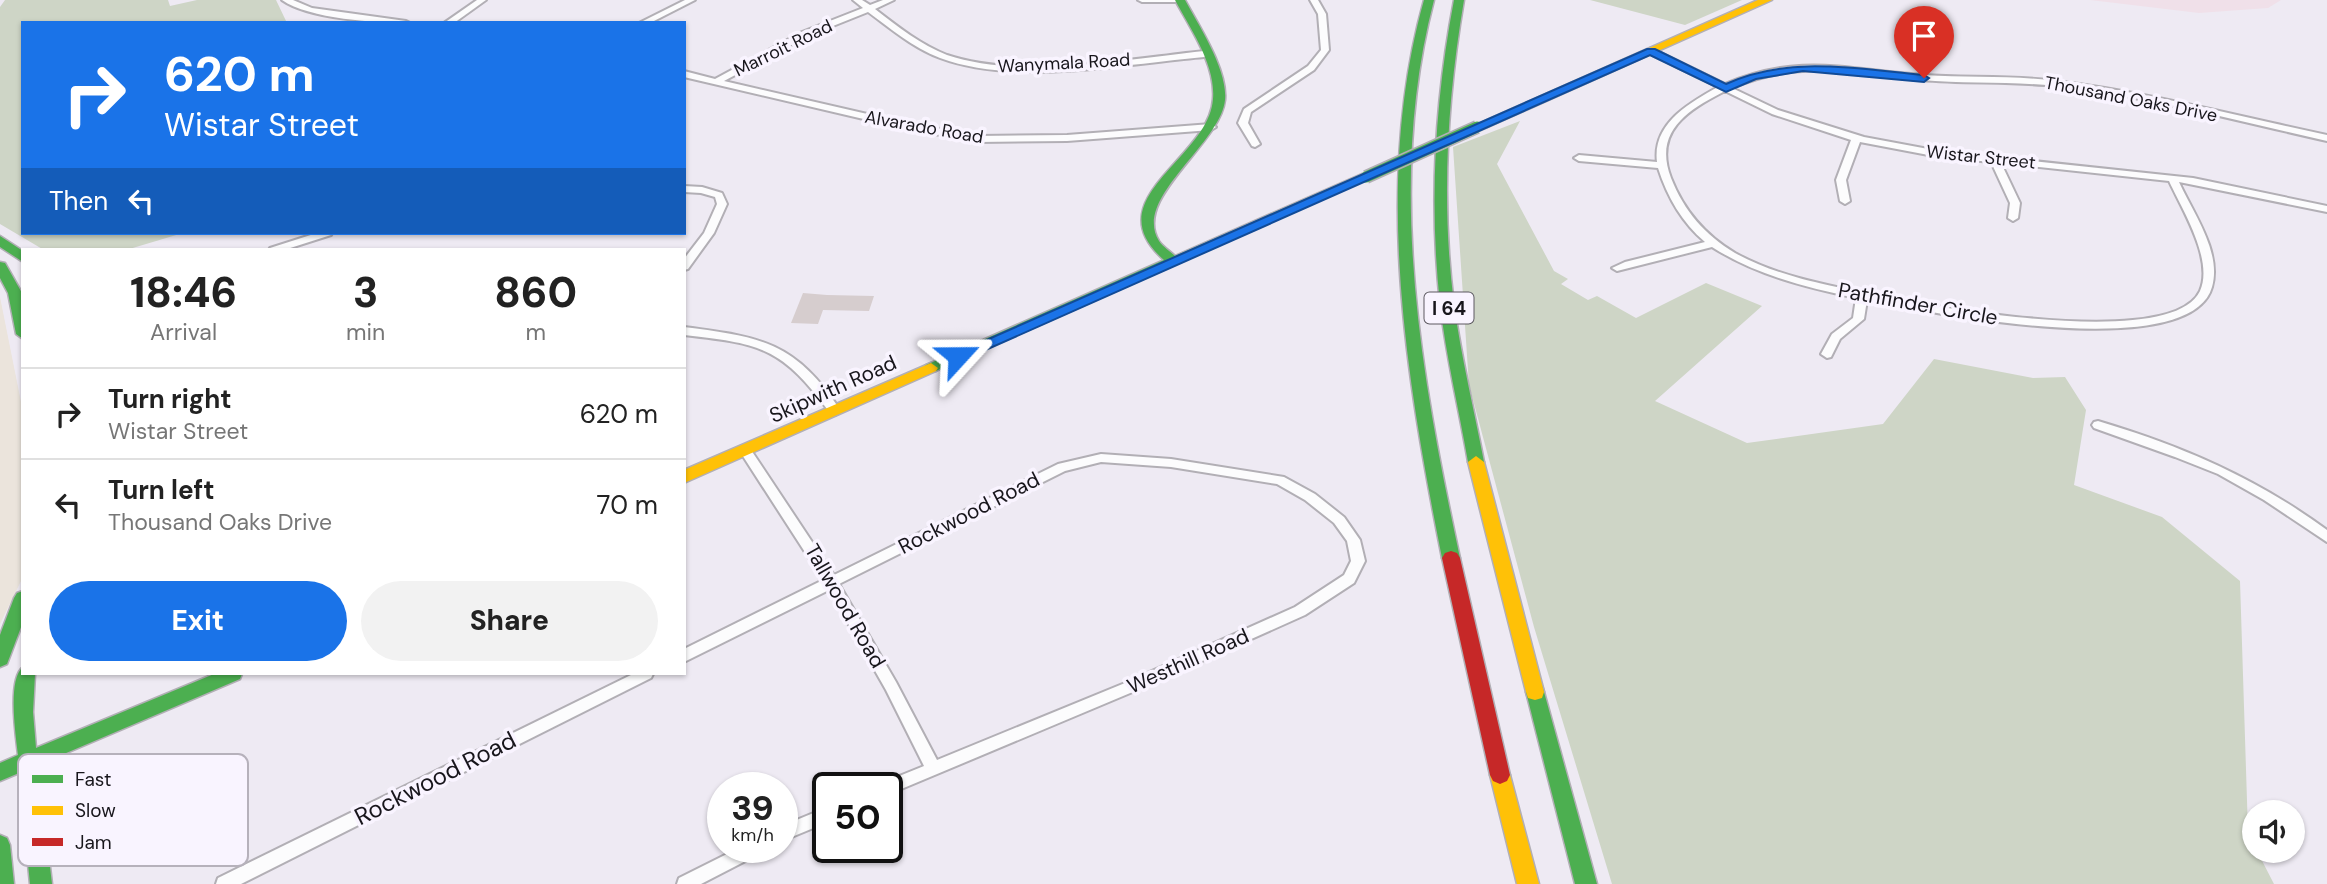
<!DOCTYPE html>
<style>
:root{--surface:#fff;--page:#f2f2f2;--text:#222;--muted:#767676;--line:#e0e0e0;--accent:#1a73e8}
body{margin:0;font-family:"DM Sans",sans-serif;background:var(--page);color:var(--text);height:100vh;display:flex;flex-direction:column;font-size:26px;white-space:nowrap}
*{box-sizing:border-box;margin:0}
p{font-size:23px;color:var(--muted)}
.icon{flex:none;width:38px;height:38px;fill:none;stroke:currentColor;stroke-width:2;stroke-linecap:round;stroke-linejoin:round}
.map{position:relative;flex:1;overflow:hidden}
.drawer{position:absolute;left:21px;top:248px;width:665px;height:427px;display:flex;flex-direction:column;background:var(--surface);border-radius:0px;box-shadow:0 2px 5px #0004}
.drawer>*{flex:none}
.hud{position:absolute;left:21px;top:21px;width:665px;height:214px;border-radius:0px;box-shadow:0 2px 5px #0004;background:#1a73e8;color:#fff;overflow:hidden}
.buttons{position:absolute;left:2242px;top:800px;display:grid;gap:14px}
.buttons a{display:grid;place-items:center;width:63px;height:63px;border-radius:50%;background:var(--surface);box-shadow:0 2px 5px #0004;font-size:35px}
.speed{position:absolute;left:707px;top:772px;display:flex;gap:14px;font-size:35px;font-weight:700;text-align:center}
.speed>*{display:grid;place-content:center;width:91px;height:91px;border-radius:50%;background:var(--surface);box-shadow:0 2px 5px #0004;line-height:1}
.speed small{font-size:18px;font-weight:400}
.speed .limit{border:4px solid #111;border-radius:10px;background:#fff;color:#111}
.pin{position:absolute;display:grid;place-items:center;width:60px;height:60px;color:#fff;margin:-72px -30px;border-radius:50% 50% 50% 0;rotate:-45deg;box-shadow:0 0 7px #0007}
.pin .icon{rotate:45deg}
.me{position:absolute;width:77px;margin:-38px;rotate:66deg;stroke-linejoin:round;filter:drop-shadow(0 0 5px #0008)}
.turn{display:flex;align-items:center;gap:24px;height:147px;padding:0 28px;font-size:32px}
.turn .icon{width:91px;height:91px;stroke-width:2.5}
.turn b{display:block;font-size:49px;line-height:60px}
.then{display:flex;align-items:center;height:66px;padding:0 28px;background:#0003;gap:14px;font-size:26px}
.eta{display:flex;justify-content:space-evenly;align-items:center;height:119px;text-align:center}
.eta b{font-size:42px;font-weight:800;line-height:49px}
.button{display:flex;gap:14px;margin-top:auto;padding:14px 28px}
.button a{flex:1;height:80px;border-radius:42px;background:var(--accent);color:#fff;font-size:28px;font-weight:800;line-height:80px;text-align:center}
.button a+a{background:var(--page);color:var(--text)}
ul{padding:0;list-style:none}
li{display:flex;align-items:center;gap:21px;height:91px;padding:0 28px;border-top:2px solid var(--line)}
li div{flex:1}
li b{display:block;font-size:26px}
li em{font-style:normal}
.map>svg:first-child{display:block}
.education{fill:#f0e0e9}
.medical{fill:#ebe4dc}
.green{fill:#ced5c6}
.building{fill:#d6cdce}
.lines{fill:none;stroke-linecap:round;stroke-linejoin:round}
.street-casing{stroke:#b2afb5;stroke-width:4}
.fast-casing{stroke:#b2afb5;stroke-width:3}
.slow-casing{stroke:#b2afb5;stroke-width:3}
.jam-casing{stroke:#b2afb5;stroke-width:3}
.street{fill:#fcfcfd;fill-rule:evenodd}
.fast{fill:#4caf50;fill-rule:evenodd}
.slow{fill:#ffc107;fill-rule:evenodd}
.jam{fill:#c62828;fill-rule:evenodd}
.fast-bridge-casing{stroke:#b2afb5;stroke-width:14;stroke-linecap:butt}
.fast-bridge{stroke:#4caf50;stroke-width:11}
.route{fill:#1a73e8;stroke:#114b97;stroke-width:2}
.labels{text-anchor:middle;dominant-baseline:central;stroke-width:7;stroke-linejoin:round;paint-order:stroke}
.far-street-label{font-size:18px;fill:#18161c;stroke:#f9f4ff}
.shield{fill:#f9f4ff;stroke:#5c5960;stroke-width:2}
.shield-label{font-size:19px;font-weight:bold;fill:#18161c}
.street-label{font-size:21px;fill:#18161c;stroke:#f9f4ff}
.near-street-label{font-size:24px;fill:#18161c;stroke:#f9f4ff}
.key{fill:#f9f4ff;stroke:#b6b1bb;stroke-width:2}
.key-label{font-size:19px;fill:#18161c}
</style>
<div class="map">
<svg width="2327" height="884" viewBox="0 0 2327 884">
<rect width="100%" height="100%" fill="#eeeaf3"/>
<!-- education -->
<polygon class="education" points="2090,0 2281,0 2268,8 2199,13"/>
<!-- medical -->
<polygon class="medical" points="0,297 23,412 23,577 0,624"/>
<!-- green -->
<g class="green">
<polygon points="5,0 168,0 170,6 197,0 276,0 287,23 23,23 23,233 183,233 126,250 44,250 0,224 0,7"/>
<polygon points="1590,0 1742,0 1685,25"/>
<polygon points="1520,121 1497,164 1554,271 1568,279 1561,284 1588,300 1597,296 1636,318 1706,283 1762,306 1655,401 1747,443 1883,424 1934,359 2033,378 2065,377 2086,410 2074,485 2162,517 2240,581 2248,832 2254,850 2257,851 2274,884 1612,884 1534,627 1469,385 1453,147"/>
</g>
<!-- building -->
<polygon class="building" points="803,293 827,295 874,296 869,311 823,310 818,324 791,323"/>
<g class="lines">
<!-- street casing -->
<g class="street-casing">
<g id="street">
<path d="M282,0H293L312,8L406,21L410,23C377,23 309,19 282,0Z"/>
<polygon points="477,0 486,0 454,23 444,23"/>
<polygon points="685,0 695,0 650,23 639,23"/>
<path d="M853,0H862L870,5L883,0H894L875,9C897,26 921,45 947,55C1021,80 1127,59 1204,51L1208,54L1204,57C1125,64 1015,86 940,58C913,48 890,28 868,12L808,36L724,81L902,122L978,136L1067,135L1211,124L1216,127L1211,130L1067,141L978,142L902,128L684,77V71L715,79L802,32L863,8Z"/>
<polygon points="1138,0 1179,0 1175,2 1142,2"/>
<polygon points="1310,0 1318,0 1326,14 1329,50 1314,70 1251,112 1248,123 1260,144 1255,147 1252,146 1238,123 1244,109 1308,66 1321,50 1318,14"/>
<path d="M1651,48L1725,84C1800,52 1848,70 1924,75C1968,78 2012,75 2056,81C2148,92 2237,116 2327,135V141C2237,121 2147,96 2055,86C2011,81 1966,84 1921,80C1852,75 1801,58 1732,88L1778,110L1864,137L1939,151L2193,178L2327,206V212L2179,182C2193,213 2222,252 2212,287C2190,365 1926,312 1867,300L1864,319L1840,339L1831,357L1827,358L1821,354L1832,334L1853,318L1856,298C1805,287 1756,275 1712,247L1617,271L1612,268L1625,262L1705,242C1682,223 1667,196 1658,168L1579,161L1574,158L1579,155L1657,162C1652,124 1689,103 1718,87L1648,53L1647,51ZM1725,91L1772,114L1851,140L1836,180L1840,201L1845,204L1850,201L1846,180L1860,142L1939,157L1991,162L2010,203L2008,218L2013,221L2018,218L2020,203L2001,163L2169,181C2182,209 2214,260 2200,291C2168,359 1862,295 1799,278C1777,272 1755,264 1735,253C1705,235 1684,211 1671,178C1653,131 1688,110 1725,91Z"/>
<polygon points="684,186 702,187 722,193 727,204 714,233 688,269 684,270 684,259 704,233 717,204 715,197 701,193 684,192"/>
<polygon points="317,233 332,233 331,235 284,250 269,250 270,248"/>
<path d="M684,327C762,337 795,342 841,411L835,415L831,414C782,348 764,344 684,335Z"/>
<path d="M2098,421C2182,446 2256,478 2327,530V542L2264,500L2218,474L2175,457L2094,428L2092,425L2094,422Z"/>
<path d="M745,446L749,447L834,575L1058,464L1101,454L1171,459L1284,477L1315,494L1344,517L1360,540L1365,561L1354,583L1305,615L1135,691L887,795V788H879L882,783L924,766L886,690L829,590L684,662V649L823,580L739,450ZM1101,462L1171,467L1277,484L1305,500L1334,523L1347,541L1351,561L1344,575L1295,607L1125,683L937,760L896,682L839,584L1065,471Z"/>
<polygon points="633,674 653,674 651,678 241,884 216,884 218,878"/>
<polygon points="828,807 828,822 782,841 782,826"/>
<polygon points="741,847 765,847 763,852 701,884 677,884 679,878"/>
</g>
</g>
<!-- fast casing -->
<g class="fast-casing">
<g id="fast">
<path d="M1175,0H1185C1199,26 1228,70 1225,100C1220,145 1132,198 1159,241C1163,247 1170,251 1175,256L1362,174H1370L1372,177L936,371H926L924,368L926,365L1164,260C1094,199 1209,159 1213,99C1216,65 1190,28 1175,0Z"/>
<path d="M1424,0H1434C1386,183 1421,377 1460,558L1457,563H1445L1442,558C1406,377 1373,182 1424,0Z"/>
<path d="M1454,0H1464C1447,100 1441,203 1454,304C1461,357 1474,409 1484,462L1476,468L1468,462C1459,409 1446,357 1440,304C1429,203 1435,100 1454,0Z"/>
<polygon points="0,236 23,251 23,262 0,247"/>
<polygon points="0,262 5,263 22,293 23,339 16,334 8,293 0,278"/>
<polygon points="23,591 23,622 7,664 0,667 0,635 14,598 17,593"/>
<path d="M23,667V674H35L33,712L36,748L214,674H242L240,679L38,765L52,884H30L19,773L0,781V763L18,755C16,737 7,679 23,667Z"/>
<polygon points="1535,684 1542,686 1544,692 1597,884 1575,884 1526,692 1528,686"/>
<polygon points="0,835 7,838 10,845 14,884 0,884"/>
</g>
</g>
<!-- slow casing -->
<g class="slow-casing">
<g id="slow">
<polygon points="1758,0 1772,0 1481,130 1473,130 1471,127"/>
<polygon points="931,363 938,368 936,371 684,483 684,470"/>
<polygon points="1476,456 1484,462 1544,692 1542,698 1535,700 1528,698 1526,692 1468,462"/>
<polygon points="1500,766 1507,769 1510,775 1539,884 1517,884 1490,775 1493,769"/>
</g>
</g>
<!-- jam casing -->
<g class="jam-casing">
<polygon id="jam" points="1451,551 1457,553 1460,558 1510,775 1507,781 1500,784 1493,781 1490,775 1442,558 1445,553"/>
</g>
<!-- street -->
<use href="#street" class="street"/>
<!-- fast -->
<use href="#fast" class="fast"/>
<!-- slow -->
<use href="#slow" class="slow"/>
<!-- jam -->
<use href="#jam" class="jam"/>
<!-- fast-bridge casing -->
<g class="fast-bridge-casing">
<polyline id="fast-bridge" points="1366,177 1477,127"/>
</g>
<!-- fast-bridge -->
<use href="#fast-bridge" class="fast-bridge"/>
</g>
<!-- route -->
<path class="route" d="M1647,49H1655L1726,84C1790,55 1857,69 1924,75L1929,78L1924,82L1803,71L1756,79L1726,92L1650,55L963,360H953L950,356Z"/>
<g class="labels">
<!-- far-street labels -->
<g class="far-street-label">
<text transform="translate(783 48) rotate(-26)">Marroit Road</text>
<text transform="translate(1064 63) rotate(-3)">Wanymala Road</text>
<text transform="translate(2131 99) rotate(11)">Thousand Oaks Drive</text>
<text transform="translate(924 127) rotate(10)">Alvarado Road</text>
<text transform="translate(1981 157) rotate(6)">Wistar Street</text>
</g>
<!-- shield labels -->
<rect class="shield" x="1424.5" y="292.5" width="49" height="31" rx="5"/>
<g class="shield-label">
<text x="1449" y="308">I 64</text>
</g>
<!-- street labels -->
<g class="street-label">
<text transform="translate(1918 304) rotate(10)">Pathfinder Circle</text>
<text transform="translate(833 389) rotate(-24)">Skipwith Road</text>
<text transform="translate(969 513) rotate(-27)">Rockwood Road</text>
<text transform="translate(845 606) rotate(60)">Tallwood Road</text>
<text transform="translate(1188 661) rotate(-24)">Westhill Road</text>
</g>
<!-- near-street labels -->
<g class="near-street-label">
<text transform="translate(435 778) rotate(-27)">Rockwood Road</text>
</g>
</g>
<!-- legend -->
<rect x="18" y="754" width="230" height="112" rx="10" class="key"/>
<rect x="32" y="775" width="31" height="8" fill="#4caf50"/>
<rect x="32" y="806" width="31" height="9" fill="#ffc107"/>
<rect x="32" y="838" width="31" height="8" fill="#c62828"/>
<g class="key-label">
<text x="75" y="786">Fast</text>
<text x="75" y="817">Slow</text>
<text x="75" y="849">Jam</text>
</g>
</svg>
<div class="buttons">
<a><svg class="icon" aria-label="sound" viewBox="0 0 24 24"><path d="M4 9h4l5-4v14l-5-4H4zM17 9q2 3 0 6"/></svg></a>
</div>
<div class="speed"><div>39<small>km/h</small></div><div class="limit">50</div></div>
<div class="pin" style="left:1924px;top:78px;background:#d93025"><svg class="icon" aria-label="arrive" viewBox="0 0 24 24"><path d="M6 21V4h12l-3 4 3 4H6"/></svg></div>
<svg class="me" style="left:958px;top:356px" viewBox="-20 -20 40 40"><path d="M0-17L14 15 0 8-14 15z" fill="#1a73e8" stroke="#fff" stroke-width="4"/></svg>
<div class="hud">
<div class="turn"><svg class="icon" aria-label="right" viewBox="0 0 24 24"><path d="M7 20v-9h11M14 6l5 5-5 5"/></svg><div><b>620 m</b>Wistar Street</div></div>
<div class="then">Then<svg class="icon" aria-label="left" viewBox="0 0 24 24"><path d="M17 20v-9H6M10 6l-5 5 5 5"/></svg></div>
</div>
<section class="drawer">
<div class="eta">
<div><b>18:46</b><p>Arrival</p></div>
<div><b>3</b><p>min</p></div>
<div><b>860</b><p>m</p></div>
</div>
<ul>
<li><svg class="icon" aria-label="right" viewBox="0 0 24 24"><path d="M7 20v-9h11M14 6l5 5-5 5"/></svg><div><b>Turn right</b><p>Wistar Street</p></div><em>620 m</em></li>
<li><svg class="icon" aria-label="left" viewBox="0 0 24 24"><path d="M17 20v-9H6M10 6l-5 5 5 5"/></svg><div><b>Turn left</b><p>Thousand Oaks Drive</p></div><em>70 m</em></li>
</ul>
<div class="button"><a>Exit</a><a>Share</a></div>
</section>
</div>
